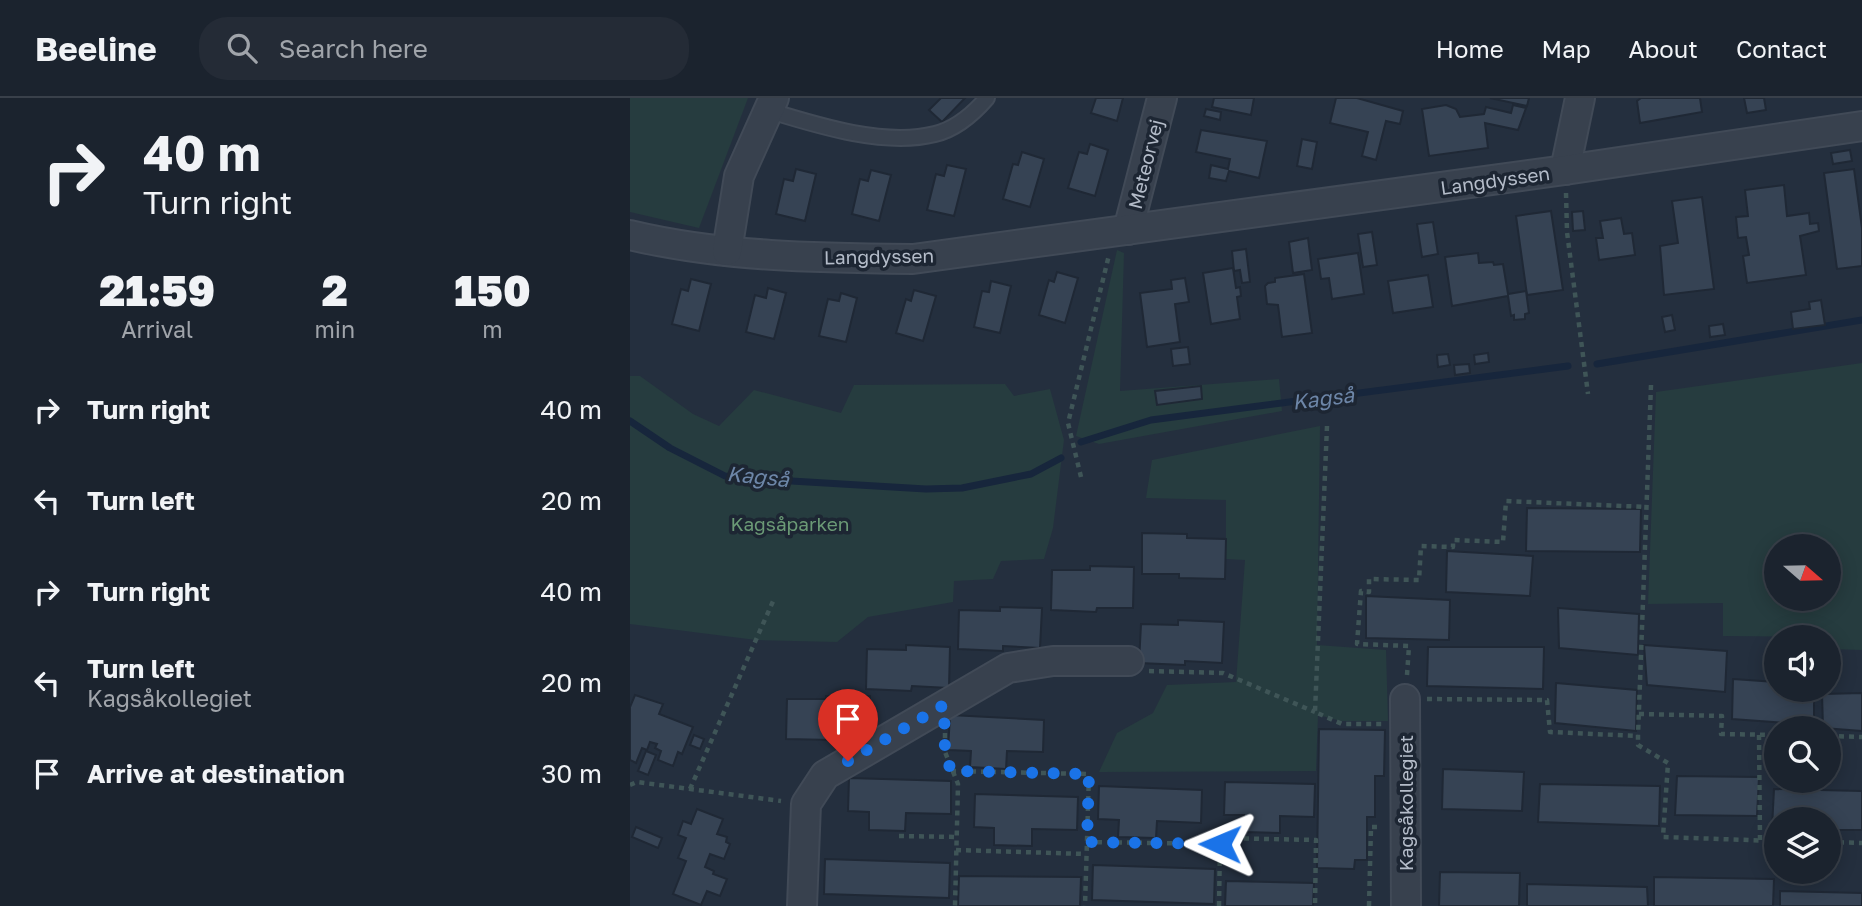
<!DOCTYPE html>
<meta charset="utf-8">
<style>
:root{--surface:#1b232e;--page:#242b36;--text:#f1f3f6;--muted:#a0a4aa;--line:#39404a}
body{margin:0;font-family:"Golos Text",sans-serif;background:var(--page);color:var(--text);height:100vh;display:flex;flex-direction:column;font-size:26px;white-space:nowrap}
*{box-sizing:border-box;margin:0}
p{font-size:23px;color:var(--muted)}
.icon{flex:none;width:38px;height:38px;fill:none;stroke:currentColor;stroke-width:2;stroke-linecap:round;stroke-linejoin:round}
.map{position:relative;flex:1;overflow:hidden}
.details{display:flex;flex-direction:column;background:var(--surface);width:630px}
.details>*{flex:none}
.guide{background:#1b232e;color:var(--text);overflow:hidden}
.needle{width:46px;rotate:110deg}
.fabs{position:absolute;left:1134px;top:436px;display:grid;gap:14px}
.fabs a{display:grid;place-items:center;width:77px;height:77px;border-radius:50%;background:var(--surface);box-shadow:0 4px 18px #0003,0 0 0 2px var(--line);font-size:35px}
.pin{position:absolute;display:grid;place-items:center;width:60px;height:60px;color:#fff;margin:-72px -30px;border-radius:50% 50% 50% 0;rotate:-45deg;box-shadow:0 0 7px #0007}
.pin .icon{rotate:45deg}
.me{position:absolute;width:77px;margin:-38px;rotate:271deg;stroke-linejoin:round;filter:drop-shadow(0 0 5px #0008)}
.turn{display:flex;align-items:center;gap:24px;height:147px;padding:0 28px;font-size:32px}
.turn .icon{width:91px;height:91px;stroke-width:2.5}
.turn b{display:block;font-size:49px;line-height:60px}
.eta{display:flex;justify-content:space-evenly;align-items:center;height:119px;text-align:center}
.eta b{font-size:42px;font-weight:800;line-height:49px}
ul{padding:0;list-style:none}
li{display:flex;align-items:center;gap:21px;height:91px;padding:0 28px}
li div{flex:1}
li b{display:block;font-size:26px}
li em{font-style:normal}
header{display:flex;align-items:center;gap:42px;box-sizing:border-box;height:98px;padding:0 35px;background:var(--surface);border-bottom:2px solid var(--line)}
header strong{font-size:33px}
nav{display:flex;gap:38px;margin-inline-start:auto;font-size:24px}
.search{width:490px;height:63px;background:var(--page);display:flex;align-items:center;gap:18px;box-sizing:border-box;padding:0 24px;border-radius:28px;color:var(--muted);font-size:26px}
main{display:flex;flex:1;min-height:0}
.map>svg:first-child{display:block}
.green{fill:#263c3f;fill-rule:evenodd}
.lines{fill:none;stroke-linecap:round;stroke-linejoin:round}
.stream{stroke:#17263c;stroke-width:7}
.building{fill:#364354;stroke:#1f2835;stroke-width:2}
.lane-casing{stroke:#414a57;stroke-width:18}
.street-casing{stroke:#414a57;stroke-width:32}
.path{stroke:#3f5557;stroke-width:4.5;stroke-dasharray:5 5;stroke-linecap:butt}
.lane{stroke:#38414e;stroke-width:14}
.street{stroke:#38414e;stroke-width:28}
.route{stroke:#1a73e8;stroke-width:12;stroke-dasharray:0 21.6}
.labels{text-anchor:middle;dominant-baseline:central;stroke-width:7;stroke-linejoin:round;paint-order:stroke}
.street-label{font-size:19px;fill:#b4bcc9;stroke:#1d2633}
.park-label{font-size:19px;fill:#6b9a76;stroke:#1d2633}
.water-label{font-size:21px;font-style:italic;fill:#6d86a8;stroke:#1d2633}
</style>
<header>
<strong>Beeline</strong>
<div class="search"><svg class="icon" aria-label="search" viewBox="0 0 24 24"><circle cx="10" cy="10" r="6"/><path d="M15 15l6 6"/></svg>Search here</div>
<nav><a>Home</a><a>Map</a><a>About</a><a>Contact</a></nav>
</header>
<main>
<section class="details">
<div class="guide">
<div class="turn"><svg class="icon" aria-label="right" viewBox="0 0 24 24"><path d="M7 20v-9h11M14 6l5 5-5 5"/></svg><div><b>40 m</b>Turn right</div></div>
</div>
<div class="eta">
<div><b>21:59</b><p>Arrival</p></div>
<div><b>2</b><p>min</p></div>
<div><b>150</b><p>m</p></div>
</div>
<ul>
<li><svg class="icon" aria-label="right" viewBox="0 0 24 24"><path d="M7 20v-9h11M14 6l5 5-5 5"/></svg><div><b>Turn right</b></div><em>40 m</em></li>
<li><svg class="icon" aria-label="left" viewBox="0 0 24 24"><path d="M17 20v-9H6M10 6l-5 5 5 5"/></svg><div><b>Turn left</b></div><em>20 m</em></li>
<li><svg class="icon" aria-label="right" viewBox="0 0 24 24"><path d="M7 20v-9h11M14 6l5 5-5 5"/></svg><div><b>Turn right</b></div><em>40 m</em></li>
<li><svg class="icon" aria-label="left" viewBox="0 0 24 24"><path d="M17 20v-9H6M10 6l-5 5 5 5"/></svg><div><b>Turn left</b><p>Kagsåkollegiet</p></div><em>20 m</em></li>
<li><svg class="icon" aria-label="arrive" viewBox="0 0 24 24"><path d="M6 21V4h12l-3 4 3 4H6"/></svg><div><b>Arrive at destination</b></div><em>30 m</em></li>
</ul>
</section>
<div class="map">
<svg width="1232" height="808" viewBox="0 0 1232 808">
<rect width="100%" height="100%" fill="#242f3e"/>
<!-- green -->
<g class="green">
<polygon points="0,0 118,0 69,130 0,114"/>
<polygon points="487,152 494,155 490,293 649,281 652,313 469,346 446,338"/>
<path d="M1232,265V552L1199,551V539L1093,538V505L1018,506L1026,294ZM1146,448H1199V500H1146Z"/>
<polygon points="0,278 10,278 63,316 89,328 124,292 211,315 224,287 375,286 384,298 420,291 434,342 423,430 414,461 371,463 363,481 324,483 323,504 238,519 207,544 126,542 0,526"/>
<polygon points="690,328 687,547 756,552 758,623 711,623 688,617 686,673 469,674 487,635 523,615 537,587 606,584 615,462 596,461 596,402 516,400 522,362"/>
</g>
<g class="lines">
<!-- stream -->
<g class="stream">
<polyline points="967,266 1232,222"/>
<polyline points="0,323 40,350 95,378 127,381 296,391 332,390 401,376 431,360"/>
<polyline points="451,344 521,322 938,268"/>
</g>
</g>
<!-- building -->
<g class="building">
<polygon points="311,0 335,0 312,24 299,12"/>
<polygon points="466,0 493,0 487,23 461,15"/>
<polygon points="584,0 624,0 621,17 582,9"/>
<polygon points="706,0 727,0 773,13 770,26 756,23 746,62 732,58 738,34 700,25"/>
<polygon points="860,0 899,0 897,8"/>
<polygon points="1011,0 1070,0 1072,14 1010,25 1007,3"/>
<polygon points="1114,0 1134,0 1136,12 1117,15"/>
<polygon points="816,7 826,11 830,19 854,16 856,9 881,15 883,7 896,10 888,32 855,25 858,50 799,58 792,11"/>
<polygon points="576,11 591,14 590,22 574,18"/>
<polygon points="571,32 637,43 629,80 599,73 596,83 579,80 581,67 598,71 600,61 566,54"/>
<polygon points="672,41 687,44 682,71 667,68"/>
<polygon points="460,46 478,52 465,98 438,90 449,54 457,56"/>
<polygon points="1220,52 1222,63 1203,66 1201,55"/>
<polygon points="392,54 414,61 400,109 373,101 383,66 388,67"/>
<polygon points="317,67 336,71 324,118 297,112 306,76 314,78"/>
<polygon points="166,71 186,76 175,123 146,116 154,81 163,83"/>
<polygon points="1224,71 1232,130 1232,168 1207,171 1194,75"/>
<polygon points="241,72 261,77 249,123 222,116 230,81 238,83"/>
<polygon points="1154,87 1157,118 1179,115 1180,126 1188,125 1189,133 1170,138 1176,177 1117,185 1113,158 1119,157 1116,139 1108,140 1106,119 1118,118 1115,92"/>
<polygon points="1072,99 1084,191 1034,197 1030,148 1048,145 1042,103"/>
<polygon points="921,113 933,192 897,197 886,118"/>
<polygon points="953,113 955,132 943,133 942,114"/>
<polygon points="991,120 994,136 1002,135 1005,157 969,162 966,140 973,140 970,123"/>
<polygon points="803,124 808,156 792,159 787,126"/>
<polygon points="742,134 747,167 733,169 728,136"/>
<polygon points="678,140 682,172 663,175 659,144"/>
<polygon points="616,151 620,184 612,185 610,172 604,173 602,153"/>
<polygon points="728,155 734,196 702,201 699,180 691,181 688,161"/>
<polygon points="848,155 849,165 863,164 864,167 873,166 878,196 896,193 899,215 895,216 895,221 884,222 884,217 881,218 878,198 822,208 815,159"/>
<polygon points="603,170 606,190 610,189 611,198 607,199 610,221 581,226 573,175"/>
<polygon points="427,174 448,180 435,225 409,217 419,182 424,184"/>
<polygon points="674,176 682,235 652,239 648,207 637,206 635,188 638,185 645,184 645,180"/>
<polygon points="798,177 803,209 763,215 758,183"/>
<polygon points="555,180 559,204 545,206 550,244 517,249 510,195 542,191 541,182"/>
<polygon points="61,181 81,186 69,233 42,226 51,191 58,193"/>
<polygon points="361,183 381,188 370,235 344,229 352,193 359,194"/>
<polygon points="138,190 156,195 144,241 116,234 125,197 136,200"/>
<polygon points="284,192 306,198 293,243 266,235 276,201 281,203"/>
<polygon points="211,195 227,200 216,244 189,238 198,201 209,203"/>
<polygon points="1191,202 1195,227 1163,231 1161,214 1180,211 1179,204"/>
<polygon points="1042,217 1045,232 1035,234 1032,219"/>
<polygon points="1093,226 1095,237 1080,239 1079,228"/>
<polygon points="558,249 560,266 543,268 541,251"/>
<polygon points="858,255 859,264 845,266 844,257"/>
<polygon points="818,256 820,267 808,269 807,257"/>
<polygon points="839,266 840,275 825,277 824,267"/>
<polygon points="571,288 572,301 527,307 525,293"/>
<polygon points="897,410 1011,411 1010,454 896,453"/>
<polygon points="512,435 557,436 557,440 596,441 595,481 549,480 549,476 512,476"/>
<polygon points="817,453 903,458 900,498 816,494"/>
<polygon points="460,468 504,469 503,510 467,510 466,514 421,512 422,472 460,472"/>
<polygon points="736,498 820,502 819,542 736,540"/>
<polygon points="370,509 412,510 410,550 373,548 373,553 328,551 329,512 370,513"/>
<polygon points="928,510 1009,516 1008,557 929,550"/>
<polygon points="548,522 594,524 592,565 555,563 555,567 509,565 511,526 548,527"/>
<polygon points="276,547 320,549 319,590 282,588 281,593 236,591 237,551 276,552"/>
<polygon points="1014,547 1097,553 1095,594 1017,587"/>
<polygon points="798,549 914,549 913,591 797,588"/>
<polygon points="1103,581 1146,584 1146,592 1184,592 1184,627 1102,621"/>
<polygon points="926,585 1007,592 1006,633 925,625"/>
<polygon points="1232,595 1232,633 1193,630 1192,596"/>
<polygon points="5,597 33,606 29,616 63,629 52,656 48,654 43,668 28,662 31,653 25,650 27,646 20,644 17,652 12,650 6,665 0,662 0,609"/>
<polygon points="196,598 240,598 239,638 202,638 202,642 156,641 157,601 196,601"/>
<polygon points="320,617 414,622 413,654 377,653 376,671 340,669 341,653 318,652"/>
<polygon points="689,631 755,632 754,678 745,678 745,719 737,719 737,762 725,762 724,771 687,770"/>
<polygon points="64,637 74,641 70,651 60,647"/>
<polygon points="16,653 26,657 18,677 8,673"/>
<polygon points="813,671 894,674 892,713 812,711"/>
<polygon points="1047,678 1129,679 1127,718 1045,717"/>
<polygon points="219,680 321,683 321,716 276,715 275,733 239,732 239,714 218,713"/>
<polygon points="595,684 685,686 684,719 650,718 650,735 614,734 614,717 594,717"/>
<polygon points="910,686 1030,688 1029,728 908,724"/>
<polygon points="469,688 572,692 571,725 527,723 526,740 488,739 489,722 468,721"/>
<polygon points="1144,691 1232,693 1232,732 1199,732 1199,721 1146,721 1146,730 1142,730"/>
<polygon points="345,696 448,699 447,732 402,731 402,748 364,747 364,730 344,729"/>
<polygon points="67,711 93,721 87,736 97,739 96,744 100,746 94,761 80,756 75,769 84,773 83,776 97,781 90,798 77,793 71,807 43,796 56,763 48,760 56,740 48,737 53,723 61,726"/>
<polygon points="6,729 32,740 28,750 2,739"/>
<polygon points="195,761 320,765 319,800 194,796"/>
<polygon points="463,767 585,771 584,806 462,802"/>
<polygon points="810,774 890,775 889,808 809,808"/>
<polygon points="329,778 451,779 450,808 328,808"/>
<polygon points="1024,779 1144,781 1143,808 1024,808"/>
<polygon points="596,783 684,785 683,808 595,808"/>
<polygon points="897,786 1017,789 1018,808 897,808"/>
<polygon points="1150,793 1232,795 1232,808 1150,808"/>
</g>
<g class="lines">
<!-- lane casing -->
<g class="lane-casing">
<path id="lane" d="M137,12C186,27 254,49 305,36C326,31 344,15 357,0"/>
</g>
<!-- street casing -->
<g class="street-casing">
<g id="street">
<polyline points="935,72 950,0"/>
<polyline points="498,132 532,0"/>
<path d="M0,137C92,159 189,160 283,161L935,72L1232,28"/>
<polyline points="97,153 109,78 144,0"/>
<polyline points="775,601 776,808"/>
<polyline points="172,808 176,706 195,677 378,570 423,563 499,563"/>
</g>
</g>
<!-- path -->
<g class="path">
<polyline points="936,95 937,134 958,296"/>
<polyline points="1021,287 1008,638 1008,647 1038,665 1033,739 1146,743"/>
<polyline points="697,328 685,614 712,626 752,626"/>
<polyline points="451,379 438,325 479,157"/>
<polyline points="519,573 593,575 685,614"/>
<polyline points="777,577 779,548 727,546 731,493 739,494 739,481 789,482 791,448 823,449 823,442 873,444 876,403 1016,409"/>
<polyline points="797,601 917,602 920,634 1008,638"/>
<polyline points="1009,616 1092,618 1091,636 1146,637"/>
<polyline points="315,635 315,654 328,686 325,808"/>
<polyline points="1129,637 1130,742"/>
<polyline points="1199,638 1232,639"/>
<polyline points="321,673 459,676 455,808"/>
<polyline points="0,687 7,684 151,703"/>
<polyline points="60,691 144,501"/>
<polyline points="269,738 327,739"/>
<polyline points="457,744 590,746 589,808"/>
<polyline points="1199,744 1232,745"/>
<polyline points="590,746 590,740 686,742 685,808"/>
<polyline points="326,752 456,756"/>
<polyline points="739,808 741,729 752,729"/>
</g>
<!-- lane -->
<use href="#lane" class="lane"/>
<!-- street -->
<use href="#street" class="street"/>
</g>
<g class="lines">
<!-- route -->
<polyline class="route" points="218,663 314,607 315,654 321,673 459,676 457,744 590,746"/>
</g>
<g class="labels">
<!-- street labels -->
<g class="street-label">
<text transform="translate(515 66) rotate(-76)">Meteorvej</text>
<text transform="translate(865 82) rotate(-8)">Langdyssen</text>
<text transform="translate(249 158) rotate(-1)">Langdyssen</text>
<text transform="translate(775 705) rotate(-90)">Kagsåkollegiet</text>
</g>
<!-- park labels -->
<g class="park-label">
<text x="160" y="425">Kagsåparken</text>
</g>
<!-- water labels -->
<g class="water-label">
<text transform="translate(693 300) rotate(-7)">Kagså</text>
<text transform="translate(128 378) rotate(6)">Kagså</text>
</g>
</g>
</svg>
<div class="fabs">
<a><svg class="needle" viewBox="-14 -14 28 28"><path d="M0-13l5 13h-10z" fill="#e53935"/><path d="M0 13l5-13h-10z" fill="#a0a4aa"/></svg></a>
<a><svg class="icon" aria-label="sound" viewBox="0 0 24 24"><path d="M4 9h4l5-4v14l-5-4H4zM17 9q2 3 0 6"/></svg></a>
<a><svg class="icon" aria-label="search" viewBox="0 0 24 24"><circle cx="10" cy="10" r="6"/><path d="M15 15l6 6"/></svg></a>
<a><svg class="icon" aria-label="layers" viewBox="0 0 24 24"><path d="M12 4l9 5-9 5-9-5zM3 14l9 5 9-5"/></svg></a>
</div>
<div class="pin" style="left:218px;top:663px;background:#d93025"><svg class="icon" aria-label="arrive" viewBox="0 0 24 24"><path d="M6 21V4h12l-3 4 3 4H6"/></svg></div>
<svg class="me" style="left:590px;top:746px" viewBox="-20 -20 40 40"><path d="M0-17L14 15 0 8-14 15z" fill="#1a73e8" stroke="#fff" stroke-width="4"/></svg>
</div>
</main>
